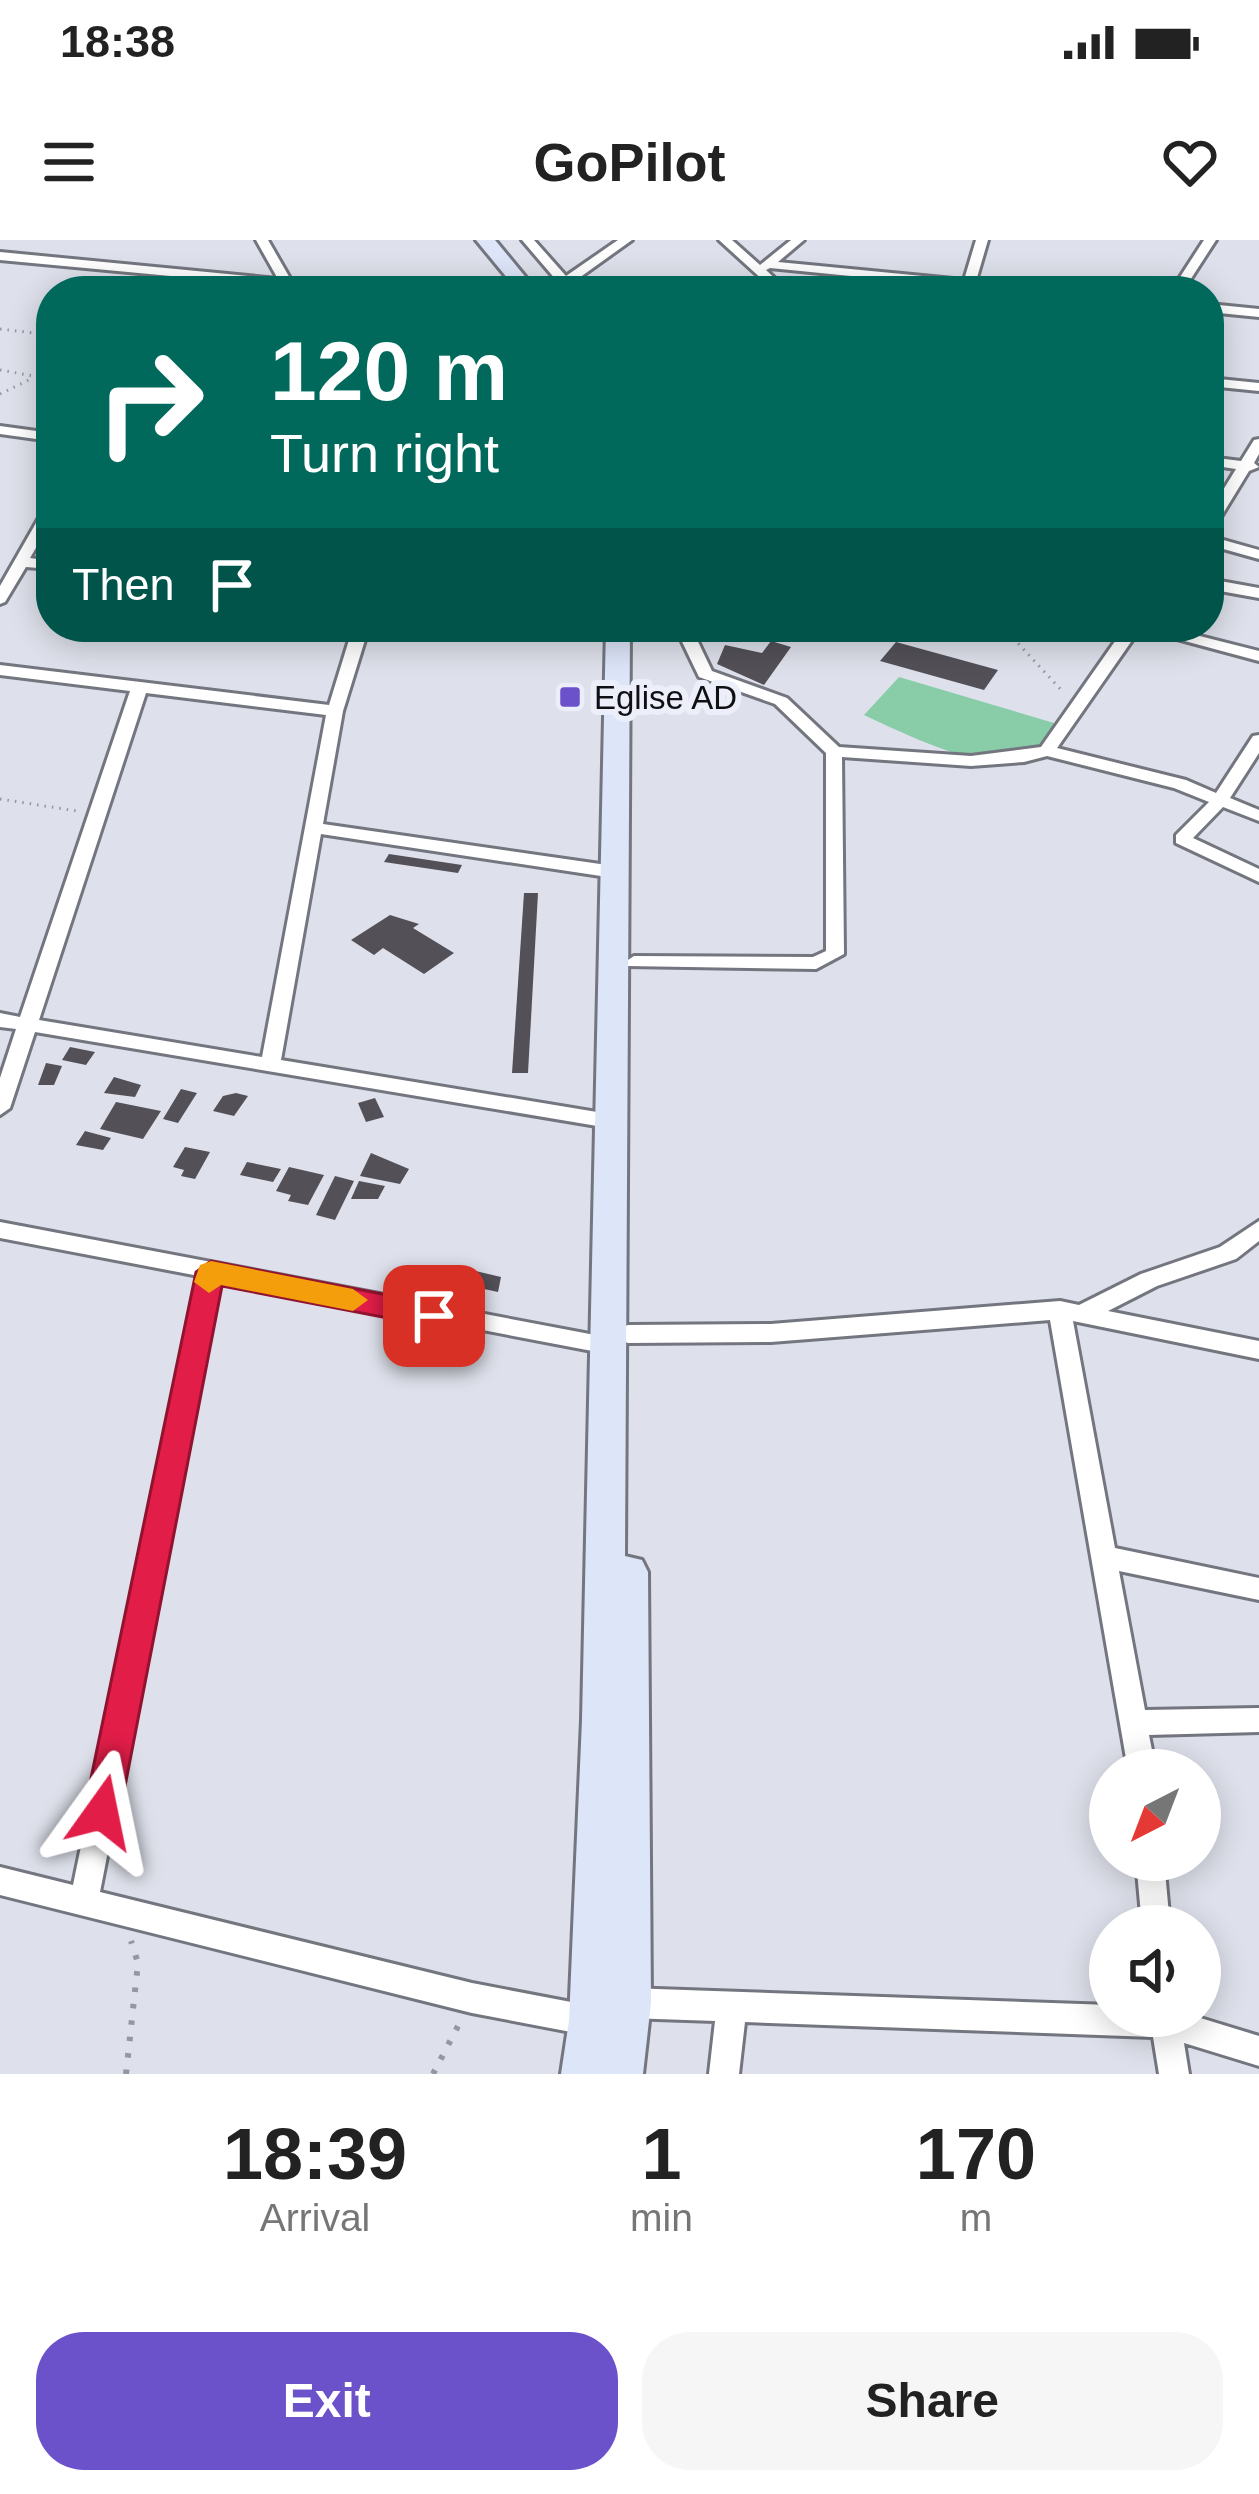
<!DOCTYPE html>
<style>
:root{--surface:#fff;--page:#f6f6f6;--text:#222;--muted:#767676;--accent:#6b51ca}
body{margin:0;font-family:Helvetica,sans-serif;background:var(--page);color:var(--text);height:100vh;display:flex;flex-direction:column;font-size:45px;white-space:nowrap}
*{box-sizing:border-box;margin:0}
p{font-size:39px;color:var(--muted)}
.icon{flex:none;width:66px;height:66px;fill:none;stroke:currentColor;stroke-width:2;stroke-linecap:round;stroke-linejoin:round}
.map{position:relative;height:1834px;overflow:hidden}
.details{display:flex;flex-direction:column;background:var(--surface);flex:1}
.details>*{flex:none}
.hud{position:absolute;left:36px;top:36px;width:1188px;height:366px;border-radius:48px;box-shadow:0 6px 30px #0003;background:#00695c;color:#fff;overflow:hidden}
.needle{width:78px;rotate:222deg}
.controls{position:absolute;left:1089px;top:1509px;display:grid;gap:24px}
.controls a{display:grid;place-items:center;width:132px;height:132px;border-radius:50%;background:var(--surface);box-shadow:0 6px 30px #0003;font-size:60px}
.pin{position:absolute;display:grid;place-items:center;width:102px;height:102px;color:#fff;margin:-51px;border-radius:24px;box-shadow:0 6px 18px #0006}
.me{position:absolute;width:132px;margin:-66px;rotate:12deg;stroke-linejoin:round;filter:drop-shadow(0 0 9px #0008)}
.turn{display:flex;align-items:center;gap:42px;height:252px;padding:0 36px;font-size:54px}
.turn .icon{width:156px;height:156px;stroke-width:2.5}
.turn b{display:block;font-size:84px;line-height:102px}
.then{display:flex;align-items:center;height:114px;padding:0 36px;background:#0003;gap:24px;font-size:45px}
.eta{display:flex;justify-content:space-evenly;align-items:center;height:204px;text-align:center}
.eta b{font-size:72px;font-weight:700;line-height:84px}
.action{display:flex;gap:24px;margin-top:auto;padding:24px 36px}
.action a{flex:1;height:138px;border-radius:48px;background:var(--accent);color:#fff;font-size:48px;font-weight:700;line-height:138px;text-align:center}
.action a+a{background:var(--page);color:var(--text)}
.status{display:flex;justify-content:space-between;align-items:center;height:84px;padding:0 60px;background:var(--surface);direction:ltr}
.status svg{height:33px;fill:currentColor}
header{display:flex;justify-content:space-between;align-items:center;height:156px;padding:0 36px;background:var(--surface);font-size:54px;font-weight:700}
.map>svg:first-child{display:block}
.green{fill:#88cca8}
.building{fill:#535058}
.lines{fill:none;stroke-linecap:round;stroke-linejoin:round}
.street-casing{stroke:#74767f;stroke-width:6}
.secondary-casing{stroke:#74767f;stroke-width:6}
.path-far1{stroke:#95979f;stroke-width:3;stroke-dasharray:1.5 6;stroke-linecap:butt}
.path{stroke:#95979f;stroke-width:6;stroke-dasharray:4.5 12;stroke-linecap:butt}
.street{fill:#fff;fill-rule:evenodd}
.secondary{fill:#dde5f9;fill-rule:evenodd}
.route{fill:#e11d48;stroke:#92132f;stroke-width:3}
.slow{fill:#f59e0b}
.poi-dot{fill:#6b51ca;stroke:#eceef9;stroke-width:4.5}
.labels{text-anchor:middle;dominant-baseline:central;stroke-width:12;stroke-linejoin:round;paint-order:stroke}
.far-poi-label{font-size:33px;fill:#101014;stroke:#eceef9;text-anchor:start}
</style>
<div class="status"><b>18:38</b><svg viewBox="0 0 49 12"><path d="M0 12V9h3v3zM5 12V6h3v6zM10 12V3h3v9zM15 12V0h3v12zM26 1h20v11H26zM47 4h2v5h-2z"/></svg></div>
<header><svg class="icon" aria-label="menu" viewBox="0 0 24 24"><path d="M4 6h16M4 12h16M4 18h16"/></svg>GoPilot<svg class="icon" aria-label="heart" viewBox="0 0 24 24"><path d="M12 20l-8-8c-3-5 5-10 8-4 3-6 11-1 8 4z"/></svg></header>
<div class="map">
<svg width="1259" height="1834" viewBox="0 0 1259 1834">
<rect width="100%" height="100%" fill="#dee1eb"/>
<!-- green -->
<path class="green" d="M899,437L1064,486C1059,493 1054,504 1048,510C1004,546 906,494 864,475Z"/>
<!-- building -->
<g class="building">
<polygon points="771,401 791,407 764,445 717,424 725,405 762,413"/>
<polygon points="896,402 998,430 984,450 880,421"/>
<polygon points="389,614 462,625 458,633 384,622"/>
<polygon points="524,653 538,653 528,833 512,833"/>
<polygon points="390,675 419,684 413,688 454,713 424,734 383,708 374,715 351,700"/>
<polygon points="70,807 95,812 86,825 62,820"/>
<polygon points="46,823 62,826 54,845 38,845"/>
<polygon points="114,837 141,845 135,857 104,853"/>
<polygon points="181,849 197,853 178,883 163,879"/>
<polygon points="236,853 248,856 234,876 213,871 223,856"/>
<polygon points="375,858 384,877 366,882 358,863"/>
<polygon points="116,862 161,871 143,899 100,889"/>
<polygon points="85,891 111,898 103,910 76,905"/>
<polygon points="185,907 210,912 195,939 181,936 184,930 173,927"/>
<polygon points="371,913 409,929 400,944 360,936"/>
<polygon points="247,922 281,929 273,942 240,935"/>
<polygon points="289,927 324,935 308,965 288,961 291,955 276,951"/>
<polygon points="335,936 354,941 335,980 316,975"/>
<polygon points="359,941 385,946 378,959 351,959"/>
<polygon points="467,1029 501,1037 498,1052 461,1044"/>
</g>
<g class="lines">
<!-- street casing -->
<g class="street-casing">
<g id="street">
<polygon points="256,0 268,0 291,40 369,47 375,51 331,51 0,20 0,12 278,39"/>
<polygon points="522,0 534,0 566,36 618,0 632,0 572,43 576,51 566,51 563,47 534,51 557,41"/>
<polygon points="719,0 732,0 760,25 791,0 804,0 778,22 964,40 976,0 988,0 976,41 1037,47 1043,51 974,48 961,51 962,47 770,28 766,30 788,51 775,51"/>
<polygon points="1204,0 1216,0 1183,51 1171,51"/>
<polygon points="1209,64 1259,69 1259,77 1209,72"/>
<polygon points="1209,138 1259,143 1259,151 1209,146"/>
<polygon points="0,186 51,193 51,201 0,194"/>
<polygon points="1259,199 1259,214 1254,223 1259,227 1249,231 1216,285 1209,289 1209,273 1236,229 1209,225 1209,217 1241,221 1254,200"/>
<polygon points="51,265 51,282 30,318 51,321 51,329 26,327 5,362 0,364 0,346 44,269"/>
<polygon points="1209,296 1259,310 1259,319 1209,305"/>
<polygon points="1209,339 1259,348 1259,358 1209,349"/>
<path d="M353,387H369L343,471L323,584L614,626L623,632L614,638L321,594L281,820L609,874L619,881L616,886L609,888L35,792L10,868L0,875V838L16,789L0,787V773L20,777L130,451L0,435V425L329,465ZM146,453L326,475L262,817L39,780Z"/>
<path d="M521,387C552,387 599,379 626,394L618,399L529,392Z"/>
<polygon points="675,387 691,387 712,431 787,458 839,507 971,516 1041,507 1125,387 1164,387 1259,411 1259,421 1140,389 1057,508 1186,540 1216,553 1253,496 1259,495 1259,513 1230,558 1259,570 1259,581 1223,567 1193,598 1259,629 1259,642 1176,603 1176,595 1209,562 1174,548 1047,516 1024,522 971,526 842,517 844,714 816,729 627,726 625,722 634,716 813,717 826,711 826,513 775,464 699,437"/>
<polygon points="1259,981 1259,1001 1236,1019 1157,1046 1108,1071 1259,1101 1259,1119 1073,1081 1115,1308 1259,1338 1259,1360 1119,1331 1145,1470 1259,1468 1259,1492 1149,1495 1156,1530 1128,1530 1050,1080 771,1102 628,1103 620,1100 617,1094 620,1088 628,1085 771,1084 1060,1061 1079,1065 1141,1034 1220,1007"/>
<polygon points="0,982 616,1099 619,1105 616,1111 608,1114 220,1040 100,1652 472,1743 592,1766 603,1770 607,1781 603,1792 592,1796 472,1773 0,1655 0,1627 73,1645 199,1036 0,998"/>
<polygon points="1136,1620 1164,1620 1170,1686 1142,1686"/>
<polygon points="628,1748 1110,1765 1110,1776 1194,1776 1259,1796 1259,1826 1184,1803 1189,1834 1159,1834 1153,1797 745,1782 739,1834 709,1834 715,1781 628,1778 617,1774 613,1763 617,1752"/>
</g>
</g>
<!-- secondary casing -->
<g class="secondary-casing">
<g id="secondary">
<polygon points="476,0 495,0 537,51 518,51"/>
<polygon points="606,387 630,387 625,1316 642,1320 648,1332 651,1763 643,1834 561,1834 569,1781 582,1480"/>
</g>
</g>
<!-- path-far1 -->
<g class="path-far1">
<polyline points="0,89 51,95"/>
<polyline points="0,130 51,139"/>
<polyline points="0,154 33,138"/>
<polyline points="1003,387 1064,453"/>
<polyline points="0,559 77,571"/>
</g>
<!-- path -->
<g class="path">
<polyline points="126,1834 138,1723 131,1701"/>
<polyline points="433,1834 458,1786"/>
</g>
<!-- street -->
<use href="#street" class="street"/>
<!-- secondary -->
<use href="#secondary" class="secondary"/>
</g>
<!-- route -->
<polygon class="route" points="211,1021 434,1064 449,1076 434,1087 222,1046 120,1572 114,1584 102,1589 89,1584 84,1572 196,1032"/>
<!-- slow -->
<polygon class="slow" points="211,1021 353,1049 368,1060 353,1071 221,1045 209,1053 194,1042 200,1025"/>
<!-- markers -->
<rect class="poi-dot" x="558" y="445" width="24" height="24" rx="6"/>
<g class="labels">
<!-- far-poi labels -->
<g class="far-poi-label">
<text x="594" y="457">Eglise AD</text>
</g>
</g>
</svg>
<div class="controls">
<a><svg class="needle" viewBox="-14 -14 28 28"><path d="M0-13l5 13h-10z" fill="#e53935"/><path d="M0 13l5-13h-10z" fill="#767676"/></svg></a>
<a><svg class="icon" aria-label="sound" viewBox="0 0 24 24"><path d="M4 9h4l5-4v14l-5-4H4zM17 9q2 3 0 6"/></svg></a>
</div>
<div class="pin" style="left:434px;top:1076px;background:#d93025"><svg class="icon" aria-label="arrive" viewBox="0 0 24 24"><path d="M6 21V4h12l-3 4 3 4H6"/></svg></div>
<svg class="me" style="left:102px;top:1572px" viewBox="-20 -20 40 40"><path d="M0-17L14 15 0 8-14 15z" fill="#e11d48" stroke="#fff" stroke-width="4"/></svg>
<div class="hud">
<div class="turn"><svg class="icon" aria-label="right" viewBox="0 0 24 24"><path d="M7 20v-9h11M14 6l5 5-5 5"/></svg><div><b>120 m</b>Turn right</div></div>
<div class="then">Then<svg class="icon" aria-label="arrive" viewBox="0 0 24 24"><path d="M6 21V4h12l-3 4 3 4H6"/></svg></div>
</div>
</div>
<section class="details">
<div class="eta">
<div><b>18:39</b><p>Arrival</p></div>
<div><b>1</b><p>min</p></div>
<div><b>170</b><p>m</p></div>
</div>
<div class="action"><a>Exit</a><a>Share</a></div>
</section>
